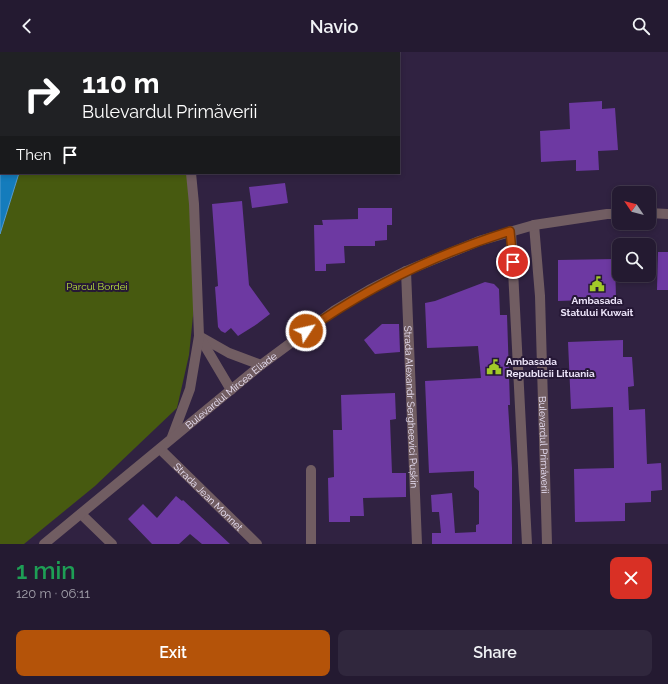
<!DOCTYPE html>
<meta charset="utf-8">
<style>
:root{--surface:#241a31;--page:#30273d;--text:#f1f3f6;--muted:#a3a1ab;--line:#41384d;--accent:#b45309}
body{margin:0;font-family:Raleway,sans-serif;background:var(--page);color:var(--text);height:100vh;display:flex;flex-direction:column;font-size:15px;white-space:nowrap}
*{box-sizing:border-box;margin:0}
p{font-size:13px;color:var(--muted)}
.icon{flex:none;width:22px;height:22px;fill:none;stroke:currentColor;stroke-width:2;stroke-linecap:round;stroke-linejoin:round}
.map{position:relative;height:492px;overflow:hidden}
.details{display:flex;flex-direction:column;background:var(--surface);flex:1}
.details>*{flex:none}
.guide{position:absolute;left:0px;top:0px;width:400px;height:122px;box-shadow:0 2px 6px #0003,0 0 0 1px var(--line);background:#202124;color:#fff;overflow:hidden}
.needle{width:26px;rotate:305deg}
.fabs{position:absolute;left:612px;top:134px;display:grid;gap:8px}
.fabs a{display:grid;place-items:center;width:44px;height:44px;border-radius:8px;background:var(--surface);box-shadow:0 2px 6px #0003,0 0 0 1px var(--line);font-size:20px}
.pin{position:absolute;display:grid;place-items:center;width:34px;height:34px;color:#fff;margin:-17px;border:2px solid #fff;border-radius:50%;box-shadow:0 1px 4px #0007}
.me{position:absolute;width:44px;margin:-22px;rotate:55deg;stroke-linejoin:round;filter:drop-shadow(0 0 3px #0008)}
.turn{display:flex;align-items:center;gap:14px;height:84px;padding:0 16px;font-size:18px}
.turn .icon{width:52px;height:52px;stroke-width:2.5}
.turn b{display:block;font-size:28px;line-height:34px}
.then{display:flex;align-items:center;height:38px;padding:0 16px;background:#0003;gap:8px;font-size:15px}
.round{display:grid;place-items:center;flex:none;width:42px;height:42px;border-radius:8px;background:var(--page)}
.head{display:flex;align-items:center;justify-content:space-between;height:68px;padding:0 16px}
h1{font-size:24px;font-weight:600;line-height:30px;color:#1e9e55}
.primary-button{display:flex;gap:8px;margin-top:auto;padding:8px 16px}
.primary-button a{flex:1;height:46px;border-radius:8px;background:var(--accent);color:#fff;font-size:16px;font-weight:600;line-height:46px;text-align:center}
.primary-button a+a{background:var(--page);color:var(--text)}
header{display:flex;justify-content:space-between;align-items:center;height:52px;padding:0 16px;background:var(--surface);font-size:18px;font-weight:600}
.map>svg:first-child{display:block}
.green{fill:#475a10}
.water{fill:#147cbc;stroke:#559bce}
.building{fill:#6d39a2}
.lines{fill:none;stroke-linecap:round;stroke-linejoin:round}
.minor{stroke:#715d62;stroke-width:10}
.route-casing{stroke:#753606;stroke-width:10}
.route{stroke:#b45309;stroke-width:7}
.labels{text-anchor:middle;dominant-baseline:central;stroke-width:4;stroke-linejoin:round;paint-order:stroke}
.park-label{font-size:10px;fill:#bbe63c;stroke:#261836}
.poi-label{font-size:10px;font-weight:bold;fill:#ece4f9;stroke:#261836}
.street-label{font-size:10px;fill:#ece4f9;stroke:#261836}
</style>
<header><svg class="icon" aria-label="back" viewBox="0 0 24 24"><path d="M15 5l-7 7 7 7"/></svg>Navio<svg class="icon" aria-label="search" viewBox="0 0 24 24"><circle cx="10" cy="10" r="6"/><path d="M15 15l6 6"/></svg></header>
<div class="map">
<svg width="668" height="492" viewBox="0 0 668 492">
<rect width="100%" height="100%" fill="#302241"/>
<!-- green -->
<g class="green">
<polygon points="43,0 164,0 164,1 42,1"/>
<polygon points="19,121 187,121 191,165 194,254 189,303 177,356 95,434 24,492 0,492 0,182"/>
</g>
<!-- water -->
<polygon class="water" points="0,0 43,0 1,1 1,121 19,121 0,182"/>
<!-- building -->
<g class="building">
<polygon points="602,49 602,57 615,56 618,98 598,99 599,118 576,119 576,108 541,110 540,79 570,77 569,51"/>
<polygon points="285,131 288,151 252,156 249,135"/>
<polygon points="242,149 249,233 270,262 257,272 238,284 231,276 225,281 221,279 218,275 215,235 218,234 212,152"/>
<polygon points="358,156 392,156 392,173 387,173 387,188 375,189 375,194 344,194 345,211 326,212 326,219 315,219 314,173 323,173 322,168 358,167"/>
<polygon points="658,200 668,200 668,238 657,238"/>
<polygon points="615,207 616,247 558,249 558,208"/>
<polygon points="485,230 494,232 499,237 500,263 507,263 510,353 508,353 512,416 512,492 432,492 432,481 441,481 439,460 432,460 431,443 452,441 455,481 476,480 476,473 479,472 479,439 474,435 474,419 429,421 425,329 481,326 478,294 427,296 425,251 435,249"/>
<polygon points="382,272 399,272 400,300 375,302 364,288"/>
<polygon points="623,288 623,305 632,305 634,334 628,335 629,358 645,357 647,412 661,411 662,438 651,439 651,450 625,451 625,469 575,470 574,417 614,416 613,355 571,357 568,290"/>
<polygon points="395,341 396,367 390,368 392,421 406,421 406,445 363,446 364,464 350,464 350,470 329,470 328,426 334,425 333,378 342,378 341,343"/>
<polygon points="176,444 182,449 183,448 230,492 202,492 190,482 179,492 152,492 128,467 143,452 157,466"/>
</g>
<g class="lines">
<!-- minor -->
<g class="minor">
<polyline points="172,0 172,1"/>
<polyline points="649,161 668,162"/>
<path id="s1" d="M534,173L540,244L547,492"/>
<polyline points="511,179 527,492"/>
<path id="s2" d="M406,219L417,492"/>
<polyline points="199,284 229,301 261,313"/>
<polyline points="199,284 231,338"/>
<polyline points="172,385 190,337 199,284 194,152 191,121"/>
<path id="s3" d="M160,397L257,492"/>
<polyline points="311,418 311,492"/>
<polyline points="81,462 112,492"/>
<path id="s4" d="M44,492L261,313L335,258L369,238L406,219L479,189L534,173L607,162H619"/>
</g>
</g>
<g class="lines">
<!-- route casing -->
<g class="route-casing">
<path id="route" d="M306,279C369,234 437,202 510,179L513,210"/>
</g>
<!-- route -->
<use href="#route" class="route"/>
</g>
<!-- icons -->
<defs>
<g id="civic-bare" transform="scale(1.2)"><path d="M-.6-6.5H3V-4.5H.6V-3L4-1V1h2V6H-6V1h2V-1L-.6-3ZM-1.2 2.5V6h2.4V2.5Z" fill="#a2c929" stroke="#261836" stroke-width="2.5" paint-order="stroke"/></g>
</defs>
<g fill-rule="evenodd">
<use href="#civic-bare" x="597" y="232"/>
<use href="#civic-bare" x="494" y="315"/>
</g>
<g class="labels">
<!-- park labels -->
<g class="park-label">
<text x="97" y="234">Parcul Bordei</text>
</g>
<!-- poi labels -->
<g class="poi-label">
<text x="597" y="248">Ambasada<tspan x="597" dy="12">Statului Kuwait</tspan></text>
<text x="506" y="309" text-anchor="start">Ambasada<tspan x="506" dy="12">Republicii Lituania</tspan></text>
</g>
<!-- street labels -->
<g class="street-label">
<text stroke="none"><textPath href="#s4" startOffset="242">Bulevardul Mircea Eliade</textPath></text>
<text stroke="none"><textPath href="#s2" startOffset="136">Strada Alexandr Sergheevici Pușkin</textPath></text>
<text stroke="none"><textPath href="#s1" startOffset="220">Bulevardul Primăverii</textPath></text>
<text stroke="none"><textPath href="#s3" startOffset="68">Strada Jean Monnet</textPath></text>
</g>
</g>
</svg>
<div class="fabs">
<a><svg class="needle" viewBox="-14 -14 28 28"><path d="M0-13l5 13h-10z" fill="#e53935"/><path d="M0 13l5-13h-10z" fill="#a3a1ab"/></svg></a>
<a><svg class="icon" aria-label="search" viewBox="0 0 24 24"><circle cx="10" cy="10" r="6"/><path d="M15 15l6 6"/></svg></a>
</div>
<div class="pin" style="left:513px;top:210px;background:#d93025"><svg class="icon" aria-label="arrive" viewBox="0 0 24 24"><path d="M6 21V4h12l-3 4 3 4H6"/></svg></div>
<svg class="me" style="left:306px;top:279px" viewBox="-20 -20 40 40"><circle r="17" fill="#b45309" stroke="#fff" stroke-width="3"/><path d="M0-11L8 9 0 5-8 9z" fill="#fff"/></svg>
<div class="guide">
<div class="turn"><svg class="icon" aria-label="right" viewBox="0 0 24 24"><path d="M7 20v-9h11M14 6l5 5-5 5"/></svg><div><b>110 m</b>Bulevardul Primăverii</div></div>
<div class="then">Then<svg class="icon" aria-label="arrive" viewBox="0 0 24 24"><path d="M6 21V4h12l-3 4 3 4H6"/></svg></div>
</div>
</div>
<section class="details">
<div class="head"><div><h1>1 min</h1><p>120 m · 06:11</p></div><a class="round" style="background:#d93025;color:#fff"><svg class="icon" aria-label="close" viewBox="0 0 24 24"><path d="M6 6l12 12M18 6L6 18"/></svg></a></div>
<div class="primary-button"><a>Exit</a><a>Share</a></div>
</section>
